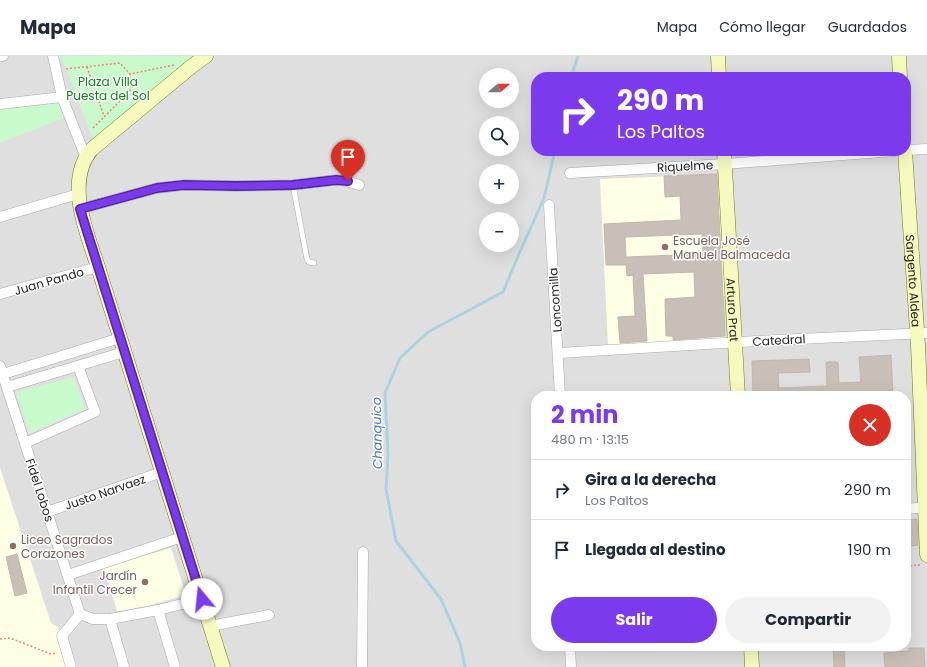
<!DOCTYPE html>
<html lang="es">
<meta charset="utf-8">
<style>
:root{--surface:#fff;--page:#f2f2f3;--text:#1f2937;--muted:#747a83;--line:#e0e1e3;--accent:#7c3aed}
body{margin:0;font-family:Poppins,sans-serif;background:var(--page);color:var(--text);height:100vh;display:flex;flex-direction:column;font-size:15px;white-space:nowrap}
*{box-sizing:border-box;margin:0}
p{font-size:13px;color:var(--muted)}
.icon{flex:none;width:22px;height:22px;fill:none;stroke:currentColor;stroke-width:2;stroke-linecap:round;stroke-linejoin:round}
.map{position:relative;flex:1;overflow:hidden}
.panel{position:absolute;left:531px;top:335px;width:380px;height:260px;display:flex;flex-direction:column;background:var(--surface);border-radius:16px;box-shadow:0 4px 16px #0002}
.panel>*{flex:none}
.top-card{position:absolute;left:531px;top:16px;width:380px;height:84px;border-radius:16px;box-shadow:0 4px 16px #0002;background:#7c3aed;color:#fff;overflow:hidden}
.needle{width:26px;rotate:70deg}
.controls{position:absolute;left:479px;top:12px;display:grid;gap:8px}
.controls a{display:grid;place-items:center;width:40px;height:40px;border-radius:50%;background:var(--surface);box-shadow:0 4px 16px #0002;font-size:20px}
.pin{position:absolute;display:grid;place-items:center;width:34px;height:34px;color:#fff;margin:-41px -17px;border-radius:50% 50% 50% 0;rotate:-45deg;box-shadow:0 0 4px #0007}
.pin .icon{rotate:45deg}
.me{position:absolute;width:44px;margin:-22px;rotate:343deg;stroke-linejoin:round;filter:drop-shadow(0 0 3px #0008)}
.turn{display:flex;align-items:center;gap:14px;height:84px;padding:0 20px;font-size:18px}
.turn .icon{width:52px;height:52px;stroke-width:2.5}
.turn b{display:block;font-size:28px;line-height:34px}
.round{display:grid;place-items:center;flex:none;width:42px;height:42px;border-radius:21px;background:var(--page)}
.headline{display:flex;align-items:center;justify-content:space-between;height:68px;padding:0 20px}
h1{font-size:24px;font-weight:700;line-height:30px;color:var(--accent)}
.cta{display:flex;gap:8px;margin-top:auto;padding:8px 20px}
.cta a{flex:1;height:46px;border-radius:24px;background:var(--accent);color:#fff;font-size:16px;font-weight:700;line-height:46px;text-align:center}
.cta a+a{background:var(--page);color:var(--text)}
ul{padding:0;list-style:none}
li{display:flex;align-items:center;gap:12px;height:60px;padding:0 20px;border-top:1px solid var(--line)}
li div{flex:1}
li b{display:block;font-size:15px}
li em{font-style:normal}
header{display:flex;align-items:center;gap:24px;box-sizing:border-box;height:56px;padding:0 20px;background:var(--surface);border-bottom:1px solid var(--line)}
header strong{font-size:19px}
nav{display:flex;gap:22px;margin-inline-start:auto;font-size:14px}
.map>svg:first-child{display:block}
.residential{fill:#e0dfdf;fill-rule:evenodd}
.education{fill:#ffffe5}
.park{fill:#c8facc}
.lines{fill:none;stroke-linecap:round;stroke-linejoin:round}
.stream{stroke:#aad3df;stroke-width:3}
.building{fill:#c7bfb8;stroke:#c4b6ab;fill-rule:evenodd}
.lane-casing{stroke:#a9a9a9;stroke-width:6}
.street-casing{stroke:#a9a9a9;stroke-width:11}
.secondary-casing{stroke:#707d05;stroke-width:15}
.path{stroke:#fa8072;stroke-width:1.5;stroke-dasharray:2 2;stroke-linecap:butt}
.lane{stroke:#fff;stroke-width:5}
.street{stroke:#fff;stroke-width:10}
.secondary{stroke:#f7fabf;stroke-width:14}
.route-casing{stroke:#51269a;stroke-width:10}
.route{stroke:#7c3aed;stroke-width:7}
.education-dot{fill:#8d6e63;stroke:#fff;stroke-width:1.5}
.labels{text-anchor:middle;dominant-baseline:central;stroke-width:3;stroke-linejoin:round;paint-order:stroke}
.park-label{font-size:12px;fill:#0c8416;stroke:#fff}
.street-label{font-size:12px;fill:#222;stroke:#fff}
.education-label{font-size:12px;fill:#785e54;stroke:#fff;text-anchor:start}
.water-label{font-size:13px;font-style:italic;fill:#4a7aab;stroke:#fff}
</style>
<header>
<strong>Mapa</strong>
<nav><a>Mapa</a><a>Cómo llegar</a><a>Guardados</a></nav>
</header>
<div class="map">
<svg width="927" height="611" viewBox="0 0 927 611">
<rect width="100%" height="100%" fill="#f2efe9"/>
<!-- residential -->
<path class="residential" d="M0,0H927V611H0ZM486,19H512V45H486ZM536,21H906V95H536ZM486,67H512V93H486ZM486,115H512V141H486ZM486,163H512V189H486ZM536,340H906V590H536Z"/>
<!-- education -->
<g class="education">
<polygon points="723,118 729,240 723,240 725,284 608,290 600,123"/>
<polygon points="0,412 51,567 58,571 71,611 0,611"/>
<polygon points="171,492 186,539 147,550 117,555 104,512"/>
</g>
<!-- park -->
<g class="park">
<polygon points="61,0 196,0 94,85"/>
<polygon points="59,45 64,62 0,87 0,53"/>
<polygon points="74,321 85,353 30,377 16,336"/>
</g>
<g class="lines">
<!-- stream -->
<g class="stream">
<polyline points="571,21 578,0"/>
<polyline points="465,611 460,587 441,543 396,485 386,433 388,398 385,337 400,302 428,276 503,236 518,200 544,142 555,95"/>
</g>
</g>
<!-- building -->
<g class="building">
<path d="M717,118L725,280L673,284V280H666L665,243L695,241L694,216L643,218L647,285L620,287L618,261L635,260L633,219L627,220L626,209H606L604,168L681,164L680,140L665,141L664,120ZM702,178L703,198L626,201L625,181Z"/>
<polygon points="891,299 893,340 753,340 752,305 809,303 810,316 778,317 779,332 827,330 826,306 838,306 839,327 861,326 859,301"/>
<polygon points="917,463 918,489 906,490 906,464"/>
<polygon points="17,498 27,537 15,540 6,501"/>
<polygon points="833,590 844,590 845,611 834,611"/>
<polygon points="909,592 924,592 925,611 885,611 884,597 909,595"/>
</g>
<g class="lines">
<!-- lane casing -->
<g class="lane-casing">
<polyline id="lane" points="293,129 307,203 309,206 314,207"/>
</g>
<!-- street casing -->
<g class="street-casing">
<g id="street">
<polyline points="0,0 3,0"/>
<polyline points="53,0 62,41 86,102"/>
<polyline points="0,48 62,41"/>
<polyline points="906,94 927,93"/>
<polyline points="570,117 725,108 895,95"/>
<polyline points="549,149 560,340"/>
<polyline points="80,153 157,132 185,129 236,130 293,129 336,124 347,125 359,129"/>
<polyline points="0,161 78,138"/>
<polyline points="0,238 98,211"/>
<polyline points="559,297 757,285 927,277"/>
<polyline points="0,310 80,558"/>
<polyline points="3,318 120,282"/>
<polyline points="7,331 124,296"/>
<polyline points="25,387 95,356 78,310"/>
<polyline points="906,453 927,451"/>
<polyline points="47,456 162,416"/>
<polyline points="68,519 182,481"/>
<polyline points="158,554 175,611"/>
<polyline points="110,563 124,611"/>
<polyline points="210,570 269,559"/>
<polyline points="570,590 571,611"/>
<polyline points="71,611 62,580 80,558 93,563 110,563 158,554 202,543"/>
<polyline points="362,611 363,496"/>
</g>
</g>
<!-- secondary casing -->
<g class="secondary-casing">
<g id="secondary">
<path d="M206,0L192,10L92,93C64,125 87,177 98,211L223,611"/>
<polyline points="718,0 719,21"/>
<polyline points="899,0 900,21"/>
<path id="s1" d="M724,95L738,340"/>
<path id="s2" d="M905,95L918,289L927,499"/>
<polyline points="751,590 752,611"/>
</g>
</g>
<!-- path -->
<g class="path">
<polyline points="87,11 104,60"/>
<polyline points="66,13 120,7 130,18 174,9"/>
<polyline points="93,72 130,35 130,18"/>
<polyline points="906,510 921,509"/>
<polyline points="0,583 10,582 51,598 57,597"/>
</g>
<!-- lane -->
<use href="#lane" class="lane"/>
<!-- street -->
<use href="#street" class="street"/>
<!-- secondary -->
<use href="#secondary" class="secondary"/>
</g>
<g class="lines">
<!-- route casing -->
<g class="route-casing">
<polyline id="route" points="202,543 80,153 157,132 184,129 236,130 293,129 336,124 348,125"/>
</g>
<!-- route -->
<use href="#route" class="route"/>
</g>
<!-- markers -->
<g class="education-dot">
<circle cx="665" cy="191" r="4"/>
<circle cx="13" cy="490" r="4"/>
<circle cx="145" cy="526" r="4"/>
</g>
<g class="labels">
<!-- park labels -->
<g class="park-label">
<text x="108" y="25">Plaza Villa<tspan x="108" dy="14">Puesta del Sol</tspan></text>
</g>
<!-- street labels -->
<g class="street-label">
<text transform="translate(685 110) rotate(-3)">Riquelme</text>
<text transform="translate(49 225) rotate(-16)">Juan Pando</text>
<text stroke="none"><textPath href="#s2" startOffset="130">Sargento Aldea</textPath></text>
<text transform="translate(555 244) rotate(-94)">Loncomilla</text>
<text stroke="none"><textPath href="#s1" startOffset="159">Arturo Prat</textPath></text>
<text transform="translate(779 284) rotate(-3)">Catedral</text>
<text transform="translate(40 434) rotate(72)">Fidel Lobos</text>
<text transform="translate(105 436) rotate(-19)">Justo Narvaez</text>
</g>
<!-- education labels -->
<g class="education-label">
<text x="673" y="184">Escuela José<tspan x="673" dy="14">Manuel Balmaceda</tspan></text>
<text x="21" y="483">Liceo Sagrados<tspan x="21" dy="14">Corazones</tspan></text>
<text x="137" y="519" text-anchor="end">Jardín<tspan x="137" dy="14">Infantil Crecer</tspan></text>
</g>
<!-- water labels -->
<g class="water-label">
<text transform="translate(377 377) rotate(-91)">Chanquico</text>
</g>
</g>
</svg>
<div class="controls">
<a><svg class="needle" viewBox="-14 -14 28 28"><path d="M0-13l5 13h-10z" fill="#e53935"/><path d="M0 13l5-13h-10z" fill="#747a83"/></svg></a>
<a><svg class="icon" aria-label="search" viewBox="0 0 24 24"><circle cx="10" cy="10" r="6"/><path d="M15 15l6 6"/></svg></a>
<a>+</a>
<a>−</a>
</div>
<div class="pin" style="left:348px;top:125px;background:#d93025"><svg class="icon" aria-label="arrive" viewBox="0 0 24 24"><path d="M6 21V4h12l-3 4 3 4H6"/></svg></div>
<svg class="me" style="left:202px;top:543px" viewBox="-20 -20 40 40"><circle r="19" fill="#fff"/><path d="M0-13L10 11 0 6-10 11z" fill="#7c3aed"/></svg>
<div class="top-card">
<div class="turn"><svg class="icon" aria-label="right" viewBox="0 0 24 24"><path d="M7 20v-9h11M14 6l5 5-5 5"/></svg><div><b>290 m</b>Los Paltos</div></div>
</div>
<section class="panel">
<div class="headline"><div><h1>2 min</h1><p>480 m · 13:15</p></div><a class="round" style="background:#d93025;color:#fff"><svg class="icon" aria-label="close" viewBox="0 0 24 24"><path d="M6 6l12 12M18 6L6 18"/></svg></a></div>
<ul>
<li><svg class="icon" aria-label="right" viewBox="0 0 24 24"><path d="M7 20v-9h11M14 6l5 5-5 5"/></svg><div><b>Gira a la derecha</b><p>Los Paltos</p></div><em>290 m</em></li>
<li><svg class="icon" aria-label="arrive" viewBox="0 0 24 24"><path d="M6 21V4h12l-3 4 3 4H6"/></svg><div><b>Llegada al destino</b></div><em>190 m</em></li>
</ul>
<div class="cta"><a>Salir</a><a>Compartir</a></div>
</section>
</div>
